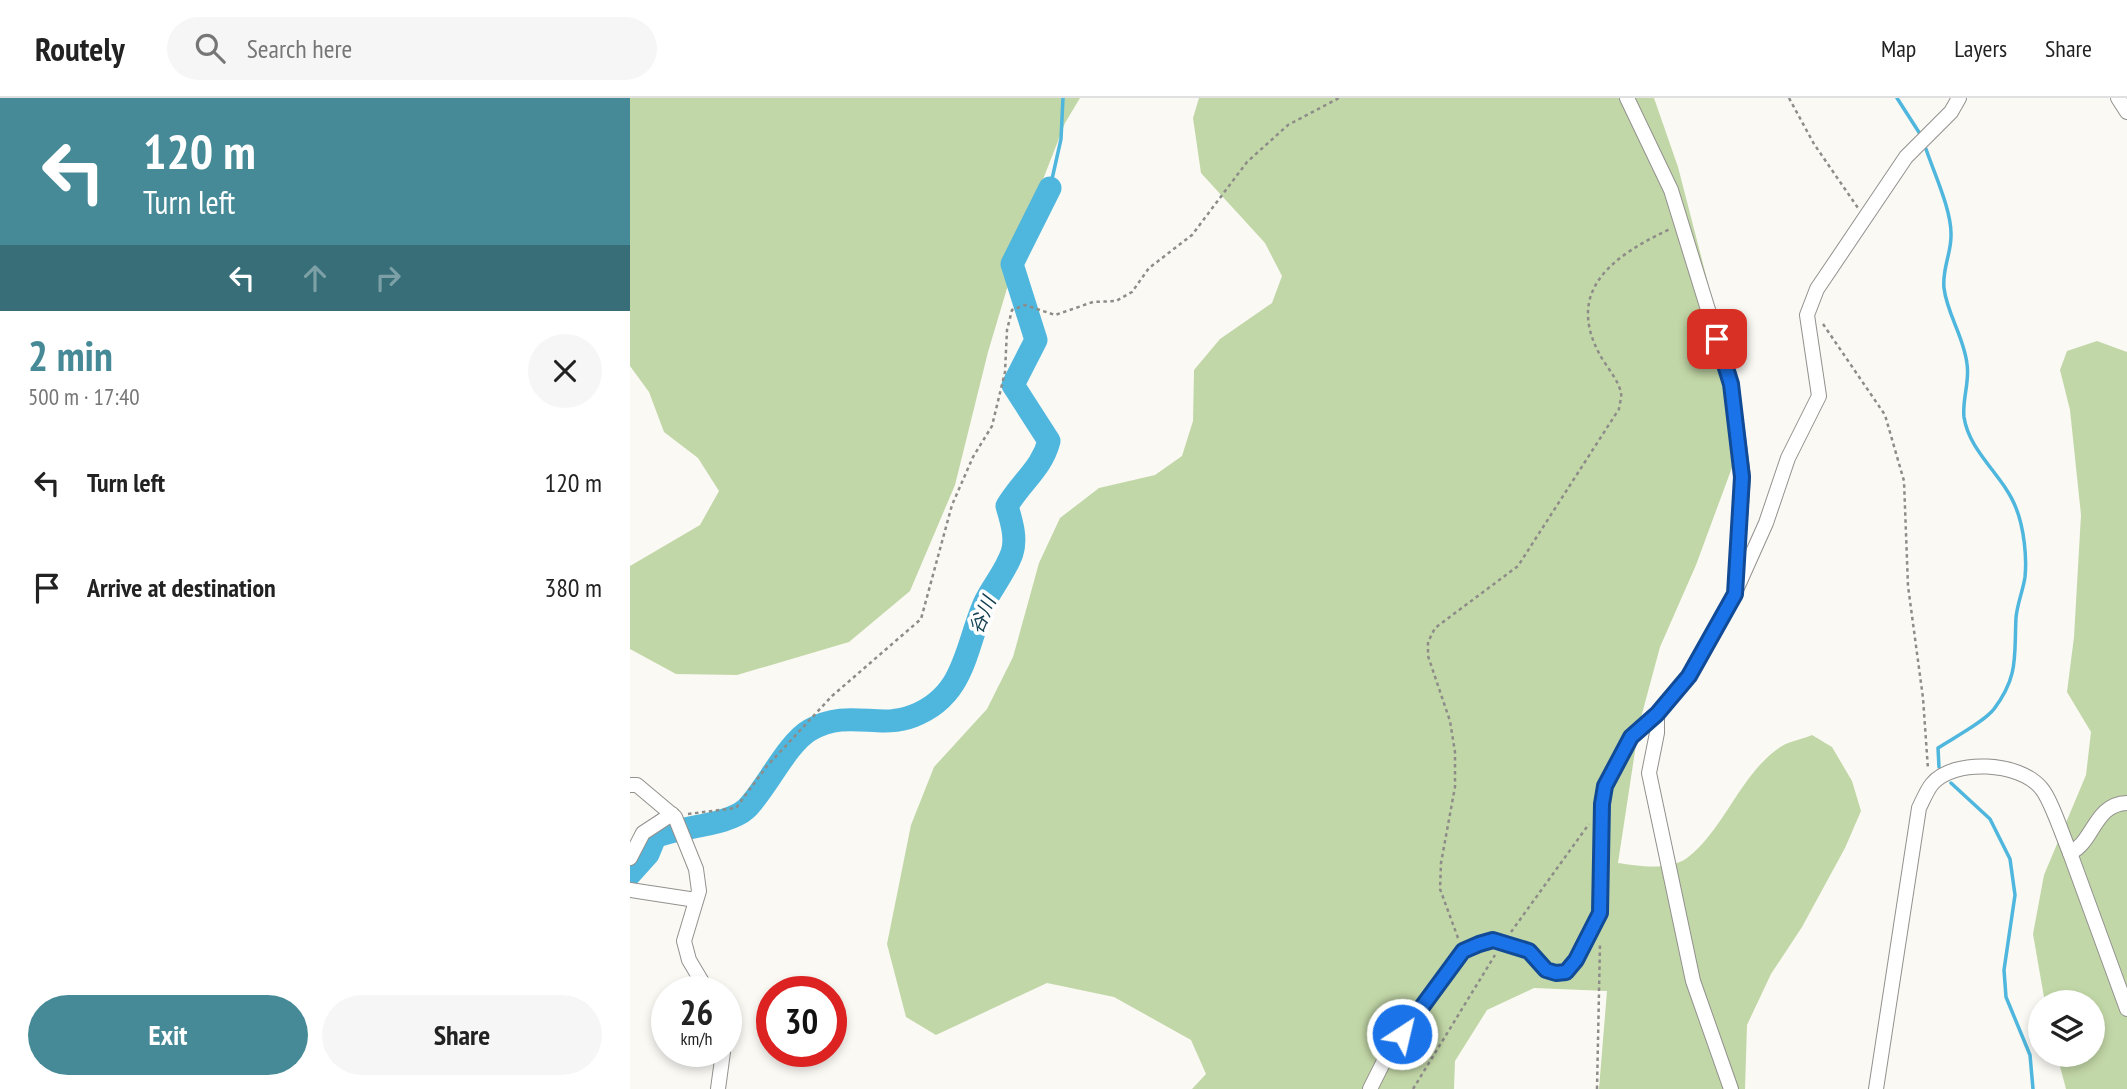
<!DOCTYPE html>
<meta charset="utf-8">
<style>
:root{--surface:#fff;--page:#f6f6f6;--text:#222;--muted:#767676;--line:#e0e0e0;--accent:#458a96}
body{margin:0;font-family:"PT Sans Narrow","Noto Sans JP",sans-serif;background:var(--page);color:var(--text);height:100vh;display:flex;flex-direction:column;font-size:26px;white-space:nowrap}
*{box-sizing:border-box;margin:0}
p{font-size:23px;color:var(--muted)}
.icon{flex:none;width:38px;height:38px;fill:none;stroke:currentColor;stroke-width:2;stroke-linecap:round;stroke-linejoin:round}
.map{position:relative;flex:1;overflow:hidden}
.side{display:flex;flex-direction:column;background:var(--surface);width:630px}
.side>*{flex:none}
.top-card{background:#458a96;color:#fff;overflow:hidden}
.controls{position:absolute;left:1398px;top:892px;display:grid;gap:14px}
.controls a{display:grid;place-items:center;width:77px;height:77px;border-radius:50%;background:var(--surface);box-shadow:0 4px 10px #0003;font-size:35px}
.speed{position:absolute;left:21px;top:878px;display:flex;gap:14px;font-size:35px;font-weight:700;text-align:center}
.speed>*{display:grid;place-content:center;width:91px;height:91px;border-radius:50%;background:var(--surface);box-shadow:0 4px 10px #0003;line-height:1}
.speed small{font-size:18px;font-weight:400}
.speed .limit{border:10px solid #d22;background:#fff;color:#111}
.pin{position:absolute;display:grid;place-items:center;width:60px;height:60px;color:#fff;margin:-30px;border-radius:14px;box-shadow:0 4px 10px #0006}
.me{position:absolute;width:77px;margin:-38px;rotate:35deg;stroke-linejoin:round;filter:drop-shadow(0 0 5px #0008)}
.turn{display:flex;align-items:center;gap:24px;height:147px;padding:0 28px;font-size:32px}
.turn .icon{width:91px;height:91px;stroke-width:2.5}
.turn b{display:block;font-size:49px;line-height:60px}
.lanes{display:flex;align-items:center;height:66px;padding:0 28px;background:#0003;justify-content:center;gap:35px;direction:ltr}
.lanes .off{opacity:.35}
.round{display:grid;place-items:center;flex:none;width:74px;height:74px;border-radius:37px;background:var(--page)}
.overview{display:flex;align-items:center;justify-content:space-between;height:119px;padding:0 28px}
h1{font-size:42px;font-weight:800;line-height:52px;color:var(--accent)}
.button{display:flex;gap:14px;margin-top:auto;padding:14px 28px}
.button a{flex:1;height:80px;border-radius:42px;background:var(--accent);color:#fff;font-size:28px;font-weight:800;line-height:80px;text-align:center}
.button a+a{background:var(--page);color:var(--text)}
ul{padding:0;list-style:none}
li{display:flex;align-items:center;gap:21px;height:105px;padding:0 28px}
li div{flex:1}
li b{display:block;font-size:26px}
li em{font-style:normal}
header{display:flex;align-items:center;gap:42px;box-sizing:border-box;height:98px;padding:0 35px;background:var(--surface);border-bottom:2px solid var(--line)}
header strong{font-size:33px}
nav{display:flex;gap:38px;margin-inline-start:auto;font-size:24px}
.search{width:490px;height:63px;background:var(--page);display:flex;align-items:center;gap:18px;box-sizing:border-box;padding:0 24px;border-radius:38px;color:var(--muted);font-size:26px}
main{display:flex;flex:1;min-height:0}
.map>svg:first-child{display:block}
.green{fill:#c2d7a7}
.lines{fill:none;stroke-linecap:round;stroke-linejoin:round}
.stream{stroke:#4fb6dd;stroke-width:3.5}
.river{stroke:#4fb6dd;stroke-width:23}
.street-casing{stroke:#92918e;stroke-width:16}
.path{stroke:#8d8c89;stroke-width:2.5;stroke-dasharray:3.5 3.5;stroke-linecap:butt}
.street{stroke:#fff;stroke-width:14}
.route-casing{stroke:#114b97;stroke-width:18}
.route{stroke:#1a73e8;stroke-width:12}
.labels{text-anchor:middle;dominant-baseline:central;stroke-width:7;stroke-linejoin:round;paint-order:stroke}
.water-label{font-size:19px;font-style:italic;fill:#134050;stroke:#fff}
</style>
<header>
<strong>Routely</strong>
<div class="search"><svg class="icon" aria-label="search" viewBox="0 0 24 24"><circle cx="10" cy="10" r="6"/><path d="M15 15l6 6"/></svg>Search here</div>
<nav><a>Map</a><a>Layers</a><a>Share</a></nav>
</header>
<main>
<section class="side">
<div class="top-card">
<div class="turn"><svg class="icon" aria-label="left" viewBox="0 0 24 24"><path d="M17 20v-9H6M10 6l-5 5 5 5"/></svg><div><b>120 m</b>Turn left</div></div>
<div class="lanes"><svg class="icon" aria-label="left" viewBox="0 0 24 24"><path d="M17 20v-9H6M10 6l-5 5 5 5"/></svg><svg class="icon off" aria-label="ahead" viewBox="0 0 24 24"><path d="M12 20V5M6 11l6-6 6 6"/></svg><svg class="icon off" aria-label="right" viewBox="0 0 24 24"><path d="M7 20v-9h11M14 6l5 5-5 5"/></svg></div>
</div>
<div class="overview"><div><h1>2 min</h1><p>500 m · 17:40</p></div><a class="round"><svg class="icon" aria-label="close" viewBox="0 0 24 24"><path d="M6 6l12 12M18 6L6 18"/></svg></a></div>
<ul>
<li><svg class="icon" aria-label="left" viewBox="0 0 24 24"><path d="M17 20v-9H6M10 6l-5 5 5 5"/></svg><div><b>Turn left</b></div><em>120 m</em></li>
<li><svg class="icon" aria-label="arrive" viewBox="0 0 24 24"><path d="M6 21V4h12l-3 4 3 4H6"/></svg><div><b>Arrive at destination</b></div><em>380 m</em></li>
</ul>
<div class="button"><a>Exit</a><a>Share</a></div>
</section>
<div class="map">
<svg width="1497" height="991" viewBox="0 0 1497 991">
<rect width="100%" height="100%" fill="#faf9f4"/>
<!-- green -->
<g class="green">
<polygon points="0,0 450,0 435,25 398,120 358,254 325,387 280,493 219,544 107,577 46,576 0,551 0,468 70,427 89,393 68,360 34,334 19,294 0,268"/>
<path d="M569,0H1024L1048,69L1086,216L1107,356L1066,467L1030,549L1009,627L988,765C1008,768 1039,773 1057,760C1096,730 1110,675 1152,648C1160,643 1173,641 1182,637L1202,649L1222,683L1231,713L1215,750L1172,829L1141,876L1117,927L1115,991H969L977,893L904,890L857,912L825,963L824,991H562L576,976L561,942L484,899L417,885L306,937L276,919L257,846L281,727L304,669L357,611L383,559L409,465L430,420L469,390L525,377L552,358L563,323L564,272L590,241L642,205L652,178L635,145L571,75L563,20Z"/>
<polygon points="1467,243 1497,254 1497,991 1436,991 1427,957 1463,957 1463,905 1415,905 1403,836 1414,777 1456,677 1461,634 1437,594 1444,539 1451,417 1440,312 1430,272 1437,253"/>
</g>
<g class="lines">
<!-- stream -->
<g class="stream">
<polyline points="1267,0 1292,39"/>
<path d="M1296,51C1304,75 1322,113 1321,138C1321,156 1312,171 1314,190C1317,216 1334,239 1337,266C1340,283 1332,302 1334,319C1339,354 1374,378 1386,410C1394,430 1397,459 1395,479C1393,493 1387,506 1386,520C1384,558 1389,578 1364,611C1354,624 1323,640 1308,650L1309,669"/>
<polyline points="420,90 431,41 433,0"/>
<polyline points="1321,685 1360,721 1380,761 1385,797 1374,872 1376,899 1400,957 1403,991"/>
</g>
<!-- river -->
<path class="river" d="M0,776L18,756L25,739C50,728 97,728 116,711C135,693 157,645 180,632C219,610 248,632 283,618C335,598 335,551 354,506C362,489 376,473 382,455C387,440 381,422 377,408C392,383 412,370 419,343L383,287L406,242L382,166L420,90"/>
<!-- street casing -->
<g class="street-casing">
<g id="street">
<polyline points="997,0 1041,92 1101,286 1113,379 1105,488"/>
<polyline points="1488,0 1497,14"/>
<polyline points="1027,616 1027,635 1019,675 1063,883 1101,991"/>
<polyline points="0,687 7,687 45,719 66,771 69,793 54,843 59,862 78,894"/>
<polyline points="1440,755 1497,911"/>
<polyline points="0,760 13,735 42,716"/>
<polyline points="0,792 66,802"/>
<polyline points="88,991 93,954"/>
<polyline points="740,991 756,959 833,853 863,842 899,853 916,872 926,875 936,874 946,862 970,815 972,706 975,688 1001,639 1027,616 1059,578 1102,501 1136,425 1158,360 1189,298 1177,217 1187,191 1276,59 1321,14 1329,0"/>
<path d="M1246,991L1289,710C1293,702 1297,692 1302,686C1324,660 1390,664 1411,690C1421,701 1433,739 1440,755C1464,744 1464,706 1497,705"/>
</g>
</g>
<!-- path -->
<g class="path">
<polyline points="1159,0 1184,46 1228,110"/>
<polyline points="1193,226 1255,317 1274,383 1278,488 1293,600 1298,671"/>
<polyline points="58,716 106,710 137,668 202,598 291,521 322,407 343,359 362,328 375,274 377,232 382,212 395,207 425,217 463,204 486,203 502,194 519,170 562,137 617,64 658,27 709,0"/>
<polyline points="881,834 959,726"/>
<path d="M828,840L810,791L811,765L825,689V654L820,623L798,558V544L805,530L888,468L989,311C989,307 992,300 991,295C989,283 976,268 970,257C934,191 985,157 1040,131"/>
<polyline points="783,991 865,857"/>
<polyline points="967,991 970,846"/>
</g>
<!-- street -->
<use href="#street" class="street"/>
</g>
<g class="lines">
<!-- route casing -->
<g class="route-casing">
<polyline id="route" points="772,936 833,853 849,846 863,842 899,853 916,872 926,875 936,874 946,862 970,815 972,706 975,688 1001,639 1027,616 1059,578 1105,496 1112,379 1101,286 1087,241"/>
</g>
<!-- route -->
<use href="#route" class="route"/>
</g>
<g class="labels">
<!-- water labels -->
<g class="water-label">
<text transform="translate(352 517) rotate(-67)">谷川</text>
</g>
</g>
</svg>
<div class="controls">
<a><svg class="icon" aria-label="layers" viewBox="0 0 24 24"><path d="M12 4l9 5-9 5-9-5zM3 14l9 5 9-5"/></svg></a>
</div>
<div class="speed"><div>26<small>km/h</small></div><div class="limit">30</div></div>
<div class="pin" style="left:1087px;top:241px;background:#d93025"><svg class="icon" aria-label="arrive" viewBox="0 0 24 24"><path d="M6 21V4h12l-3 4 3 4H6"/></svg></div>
<svg class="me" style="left:772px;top:936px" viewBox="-20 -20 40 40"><circle r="17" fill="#1a73e8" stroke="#fff" stroke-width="3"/><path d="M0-11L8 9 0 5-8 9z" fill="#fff"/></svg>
</div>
</main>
